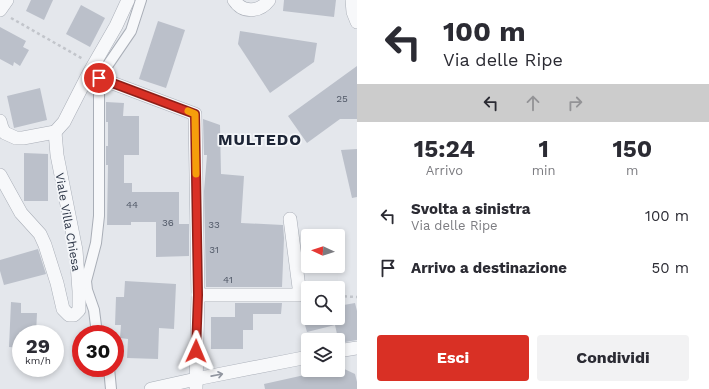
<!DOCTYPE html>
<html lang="it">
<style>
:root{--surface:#fff;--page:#f2f2f3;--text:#2b2b33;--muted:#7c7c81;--accent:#d93025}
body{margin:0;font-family:"Work Sans",sans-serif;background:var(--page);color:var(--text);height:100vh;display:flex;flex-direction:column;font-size:15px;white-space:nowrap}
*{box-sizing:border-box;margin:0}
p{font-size:13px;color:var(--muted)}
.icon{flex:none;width:22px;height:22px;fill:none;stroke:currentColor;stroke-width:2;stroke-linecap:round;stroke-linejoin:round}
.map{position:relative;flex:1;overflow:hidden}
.drawer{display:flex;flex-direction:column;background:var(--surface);width:352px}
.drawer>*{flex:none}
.banner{background:#fff;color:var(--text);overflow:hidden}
.needle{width:26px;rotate:273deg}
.controls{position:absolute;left:301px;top:229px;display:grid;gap:8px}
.controls a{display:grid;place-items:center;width:44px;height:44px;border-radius:4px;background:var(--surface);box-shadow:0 2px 6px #0003;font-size:20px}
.speed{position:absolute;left:12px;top:325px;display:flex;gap:8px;font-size:20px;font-weight:700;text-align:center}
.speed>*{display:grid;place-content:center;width:52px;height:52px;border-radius:50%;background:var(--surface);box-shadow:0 2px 6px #0003;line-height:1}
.speed small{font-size:10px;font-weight:400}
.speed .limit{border:6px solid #d22;background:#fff;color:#111}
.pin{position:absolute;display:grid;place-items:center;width:34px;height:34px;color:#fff;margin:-17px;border:2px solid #fff;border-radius:50%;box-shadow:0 1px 4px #0007}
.me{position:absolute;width:44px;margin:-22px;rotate:1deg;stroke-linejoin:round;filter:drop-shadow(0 0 3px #0008)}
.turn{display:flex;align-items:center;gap:14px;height:84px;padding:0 20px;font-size:18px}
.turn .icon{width:52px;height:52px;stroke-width:2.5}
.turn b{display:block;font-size:28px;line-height:34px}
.lanes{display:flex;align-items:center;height:38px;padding:0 20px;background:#0003;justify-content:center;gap:20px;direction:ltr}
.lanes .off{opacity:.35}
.eta{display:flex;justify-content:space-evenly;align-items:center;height:68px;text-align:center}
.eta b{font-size:24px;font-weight:700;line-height:28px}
.action{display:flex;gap:8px;margin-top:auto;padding:8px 20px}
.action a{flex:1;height:46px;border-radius:4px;background:var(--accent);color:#fff;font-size:16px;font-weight:700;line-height:46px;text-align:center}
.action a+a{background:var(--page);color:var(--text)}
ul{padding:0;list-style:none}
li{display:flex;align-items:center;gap:12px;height:52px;padding:0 20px}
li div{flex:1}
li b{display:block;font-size:15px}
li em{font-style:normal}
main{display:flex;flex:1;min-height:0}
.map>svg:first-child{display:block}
.building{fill:#bbc0ca}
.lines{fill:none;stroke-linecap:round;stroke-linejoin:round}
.pedestrian-casing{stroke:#a9aeb7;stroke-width:12}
.minor-casing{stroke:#a9aeb7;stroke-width:14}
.path{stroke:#c2c5cb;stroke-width:2.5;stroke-dasharray:3 3;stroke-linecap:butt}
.pedestrian{stroke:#f7f8fa;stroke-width:10}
.minor{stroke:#f7f8fa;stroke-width:13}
.oneway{stroke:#9196a0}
.route-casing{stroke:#8d1f18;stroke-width:10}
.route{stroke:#d93025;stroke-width:7}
.slow{stroke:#f59e0b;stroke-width:7}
.labels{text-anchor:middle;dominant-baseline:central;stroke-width:3.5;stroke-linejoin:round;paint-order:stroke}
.number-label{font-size:10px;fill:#4f5766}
.street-label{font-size:12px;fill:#2b3445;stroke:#f4f6f9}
.district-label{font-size:16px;font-weight:bold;letter-spacing:1px;fill:#1d2536;stroke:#f4f6f9}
</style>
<main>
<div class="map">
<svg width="357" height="389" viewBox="0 0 357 389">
<rect width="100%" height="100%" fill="#e4e7ec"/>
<!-- building -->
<g class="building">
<polygon points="31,0 53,0 44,20 26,11"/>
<polygon points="284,0 336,0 334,17 283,11"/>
<polygon points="81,5 105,18 90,47 66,34"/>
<polygon points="158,21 185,30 166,88 139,79"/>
<polygon points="0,27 26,41 23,47 29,50 20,66 14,62 13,66 0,59"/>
<polygon points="240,31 317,43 314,62 270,93 238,44"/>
<polygon points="357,66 357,119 340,119 307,143 288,116"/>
<polygon points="40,88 47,120 14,128 7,96"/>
<polygon points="106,102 124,103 123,116 139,116 139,155 124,155 124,183 132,183 132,192 179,192 179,224 189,224 189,256 156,257 156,222 131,222 131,225 107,225 108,165 106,165 106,146 108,146 108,122 106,122"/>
<polygon points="203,119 220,125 221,174 244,176 241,223 283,225 284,238 282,287 206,287 204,191 207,155 204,155"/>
<polygon points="357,149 357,197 352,198 341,150"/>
<polygon points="24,153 48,154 48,201 24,201"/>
<polygon points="38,249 46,274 4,285 0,271 0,260"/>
<polygon points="125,281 176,284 174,329 159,328 158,359 127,358 128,339 120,338 121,325 115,325 116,297 124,297"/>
<polygon points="11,302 21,303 21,313 37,313 36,334 21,334 21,348 9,347"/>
<polygon points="235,303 282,303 281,314 253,314 253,330 243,330 243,349 211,349 211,317 235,317"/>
<polygon points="355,303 357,311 357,340 339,343 335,325 307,332 303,318 338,318 338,306"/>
<polygon points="338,366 355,374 357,382 357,389 265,389 264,384 327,370 338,370"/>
</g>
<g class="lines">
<!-- pedestrian casing -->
<g class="pedestrian-casing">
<g id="pedestrian">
<polyline points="99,334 96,326 94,310 87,290 86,281 96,243 99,216 99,78 131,31 141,0"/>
<polyline points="109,368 111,389"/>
</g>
</g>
<!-- minor casing -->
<g class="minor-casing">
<g id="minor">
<path d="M234,0C243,14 260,12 269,0"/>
<polyline points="352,0 353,12 357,22"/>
<polyline points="0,10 7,0"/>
<polyline points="99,78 195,114 198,295 196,389"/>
<polyline points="0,121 2,128 5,133 16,138 23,138 55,132 64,122 89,73 116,26 128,0"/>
<polyline points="0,175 21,213 40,234 45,245 57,283 63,309 69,315 74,315 79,310 79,291 76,250 57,155 55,132"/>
<polyline points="198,295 300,295 290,219"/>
<polyline points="338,351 357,348"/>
<polyline points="151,389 196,379 308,357"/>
</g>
</g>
<!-- path -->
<g class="path">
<polyline points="11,18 83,59"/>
<polyline points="338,296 357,297"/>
</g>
<!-- pedestrian -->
<use href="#pedestrian" class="pedestrian"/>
<!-- minor -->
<use href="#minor" class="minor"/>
</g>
<!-- one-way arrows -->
<defs><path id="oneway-shaft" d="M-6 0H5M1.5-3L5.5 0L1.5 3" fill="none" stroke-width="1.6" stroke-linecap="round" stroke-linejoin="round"/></defs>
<use class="oneway" href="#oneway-shaft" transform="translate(217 375) rotate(-11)"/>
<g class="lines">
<!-- route casing -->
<g class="route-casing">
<polyline id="route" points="99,78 195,114 198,295 196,351"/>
</g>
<!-- route -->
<use href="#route" class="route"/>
<!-- slow -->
<polyline class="slow" points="188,111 195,114 196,174"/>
</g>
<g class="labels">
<!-- number labels -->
<g class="number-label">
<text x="342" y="98">25</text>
<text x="132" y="204">44</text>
<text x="168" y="222">36</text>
<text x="214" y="224">33</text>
<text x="214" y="249">31</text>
<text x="228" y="279">41</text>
</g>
<!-- street labels -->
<g class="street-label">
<text transform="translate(68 222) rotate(80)">Viale Villa Chiesa</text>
</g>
<!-- district labels -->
<g class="district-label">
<text x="260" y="139">MULTEDO</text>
</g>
</g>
</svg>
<div class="controls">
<a><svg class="needle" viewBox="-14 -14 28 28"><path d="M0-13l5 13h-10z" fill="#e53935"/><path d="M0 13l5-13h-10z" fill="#7c7c81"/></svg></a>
<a><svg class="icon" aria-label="search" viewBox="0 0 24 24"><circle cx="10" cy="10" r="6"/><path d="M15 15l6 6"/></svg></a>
<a><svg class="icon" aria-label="layers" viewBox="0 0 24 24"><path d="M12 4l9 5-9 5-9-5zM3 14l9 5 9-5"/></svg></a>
</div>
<div class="speed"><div>29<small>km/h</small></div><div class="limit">30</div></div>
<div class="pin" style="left:99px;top:78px;background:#d93025"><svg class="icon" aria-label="arrive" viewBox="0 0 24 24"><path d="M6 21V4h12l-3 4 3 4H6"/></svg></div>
<svg class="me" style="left:196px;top:351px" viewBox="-20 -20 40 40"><path d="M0-17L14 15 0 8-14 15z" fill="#d93025" stroke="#fff" stroke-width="4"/></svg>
</div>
<section class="drawer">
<div class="banner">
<div class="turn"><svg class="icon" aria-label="left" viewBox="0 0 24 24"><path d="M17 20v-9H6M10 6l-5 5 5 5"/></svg><div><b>100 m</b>Via delle Ripe</div></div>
<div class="lanes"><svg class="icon" aria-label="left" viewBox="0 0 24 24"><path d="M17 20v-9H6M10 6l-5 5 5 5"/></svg><svg class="icon off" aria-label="ahead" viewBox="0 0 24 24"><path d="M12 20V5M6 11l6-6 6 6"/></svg><svg class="icon off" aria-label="right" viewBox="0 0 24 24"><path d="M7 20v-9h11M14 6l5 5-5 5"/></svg></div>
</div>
<div class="eta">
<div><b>15:24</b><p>Arrivo</p></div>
<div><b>1</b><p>min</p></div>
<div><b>150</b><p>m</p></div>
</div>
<ul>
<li><svg class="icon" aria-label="left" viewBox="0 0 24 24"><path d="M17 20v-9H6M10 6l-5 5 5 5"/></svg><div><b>Svolta a sinistra</b><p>Via delle Ripe</p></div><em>100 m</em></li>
<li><svg class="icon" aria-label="arrive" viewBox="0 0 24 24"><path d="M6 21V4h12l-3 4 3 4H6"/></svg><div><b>Arrivo a destinazione</b></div><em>50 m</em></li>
</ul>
<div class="action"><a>Esci</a><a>Condividi</a></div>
</section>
</main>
